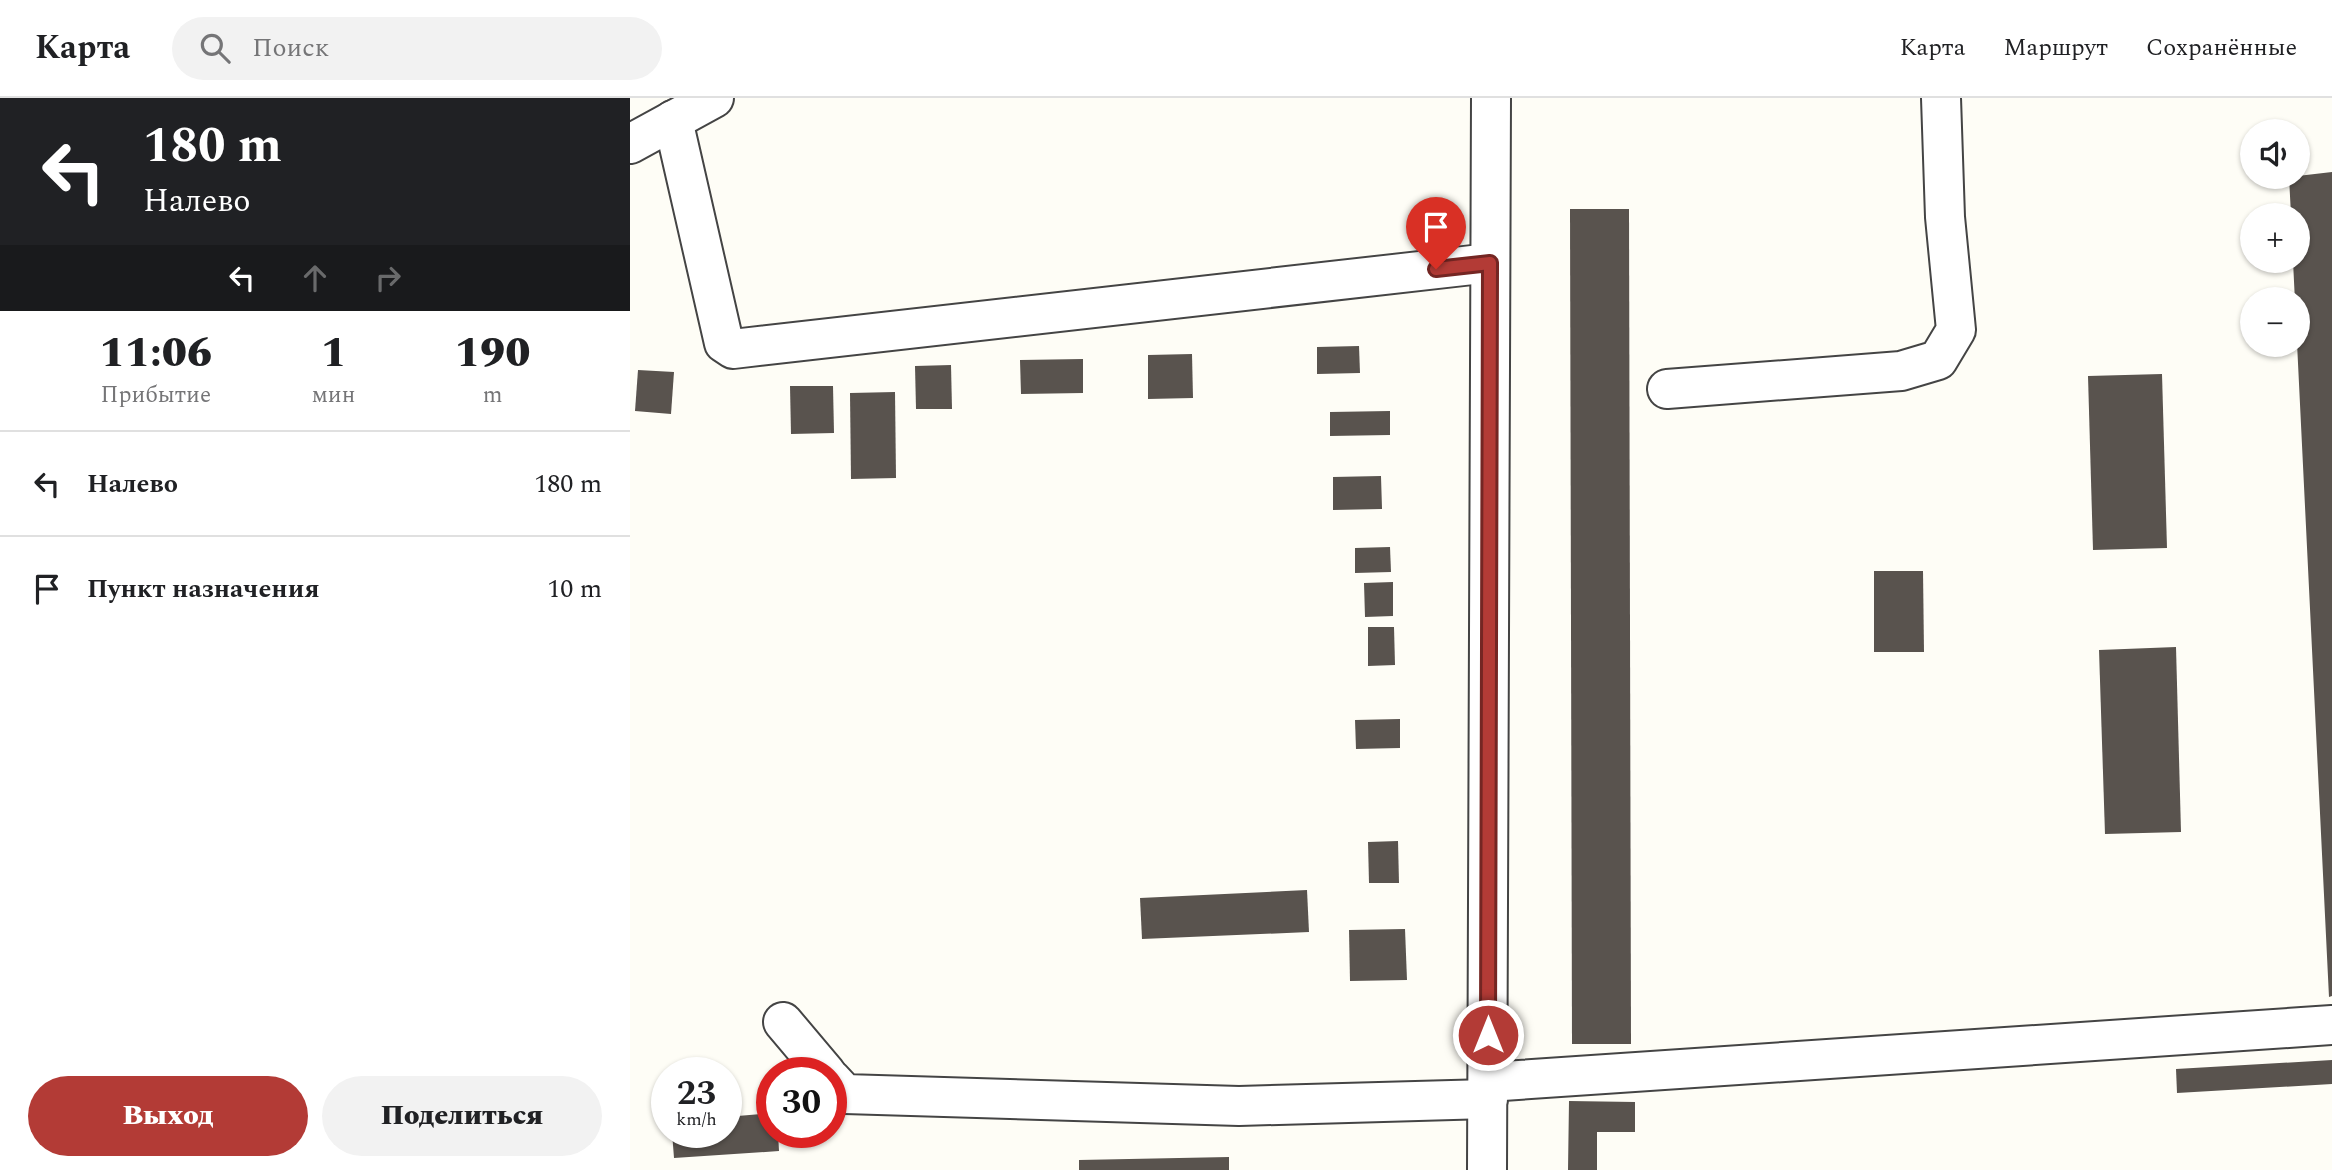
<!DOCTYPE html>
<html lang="ru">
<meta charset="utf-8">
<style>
:root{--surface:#fff;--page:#f2f2f2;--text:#202124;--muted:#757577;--line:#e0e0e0;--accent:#b33b36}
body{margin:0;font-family:Spectral,serif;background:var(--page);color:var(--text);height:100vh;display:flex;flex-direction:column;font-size:26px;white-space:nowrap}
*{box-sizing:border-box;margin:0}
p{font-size:23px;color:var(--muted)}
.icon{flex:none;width:38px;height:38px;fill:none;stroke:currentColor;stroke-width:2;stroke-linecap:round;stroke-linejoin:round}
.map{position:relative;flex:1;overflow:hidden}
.panel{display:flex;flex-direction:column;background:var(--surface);width:630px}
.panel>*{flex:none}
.top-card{background:#202124;color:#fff;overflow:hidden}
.fabs{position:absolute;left:1610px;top:21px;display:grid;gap:14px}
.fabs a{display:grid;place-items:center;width:70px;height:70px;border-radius:50%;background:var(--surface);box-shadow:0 2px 5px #0004;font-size:35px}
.speed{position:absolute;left:21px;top:959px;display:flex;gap:14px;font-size:35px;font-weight:700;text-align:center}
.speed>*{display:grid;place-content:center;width:91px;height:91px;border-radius:50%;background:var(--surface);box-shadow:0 2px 5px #0004;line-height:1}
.speed small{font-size:18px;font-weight:400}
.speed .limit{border:10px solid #d22;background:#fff;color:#111}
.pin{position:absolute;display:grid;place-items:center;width:60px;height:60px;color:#fff;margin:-72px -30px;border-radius:50% 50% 50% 0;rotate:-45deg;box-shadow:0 0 7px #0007}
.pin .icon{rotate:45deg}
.me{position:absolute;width:77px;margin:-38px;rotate:0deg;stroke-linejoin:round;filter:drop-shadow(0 0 5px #0008)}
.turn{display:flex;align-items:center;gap:24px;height:147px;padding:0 28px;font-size:32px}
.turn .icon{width:91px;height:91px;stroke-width:2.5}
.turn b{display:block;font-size:49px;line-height:60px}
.lanes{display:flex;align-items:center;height:66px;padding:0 28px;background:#0003;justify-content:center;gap:35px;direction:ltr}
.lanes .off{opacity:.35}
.eta{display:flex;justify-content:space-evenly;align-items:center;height:119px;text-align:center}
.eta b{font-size:42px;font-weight:800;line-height:49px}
.cta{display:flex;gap:14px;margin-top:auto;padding:14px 28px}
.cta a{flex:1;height:80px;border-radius:42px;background:var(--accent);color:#fff;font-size:28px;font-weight:800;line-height:80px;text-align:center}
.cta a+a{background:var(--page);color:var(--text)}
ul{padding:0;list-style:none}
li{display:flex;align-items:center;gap:21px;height:105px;padding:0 28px;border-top:2px solid var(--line)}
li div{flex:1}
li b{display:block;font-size:26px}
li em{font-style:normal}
header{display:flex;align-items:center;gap:42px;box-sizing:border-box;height:98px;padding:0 35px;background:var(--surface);border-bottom:2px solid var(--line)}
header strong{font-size:33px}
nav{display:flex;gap:38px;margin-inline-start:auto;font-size:24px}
.search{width:490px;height:63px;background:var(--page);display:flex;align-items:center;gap:18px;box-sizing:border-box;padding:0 24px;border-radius:38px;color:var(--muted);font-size:26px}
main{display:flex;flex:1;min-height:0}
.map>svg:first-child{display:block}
.building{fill:#59534e}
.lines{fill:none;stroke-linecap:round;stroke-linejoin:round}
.minor-casing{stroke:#444;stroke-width:42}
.minor{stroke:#fff;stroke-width:38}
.route-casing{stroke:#742623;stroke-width:18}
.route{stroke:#b33b36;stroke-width:12}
</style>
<header>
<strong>Карта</strong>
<div class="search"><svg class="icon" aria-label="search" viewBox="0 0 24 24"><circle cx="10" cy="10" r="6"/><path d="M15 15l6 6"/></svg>Поиск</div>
<nav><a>Карта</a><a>Маршрут</a><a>Сохранённые</a></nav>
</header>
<main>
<section class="panel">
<div class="top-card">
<div class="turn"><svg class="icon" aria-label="left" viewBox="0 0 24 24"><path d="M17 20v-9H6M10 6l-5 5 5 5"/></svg><div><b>180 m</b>Налево</div></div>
<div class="lanes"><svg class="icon" aria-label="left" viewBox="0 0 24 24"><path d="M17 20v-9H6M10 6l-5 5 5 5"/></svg><svg class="icon off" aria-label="ahead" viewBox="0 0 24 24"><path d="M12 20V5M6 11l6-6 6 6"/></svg><svg class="icon off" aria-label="right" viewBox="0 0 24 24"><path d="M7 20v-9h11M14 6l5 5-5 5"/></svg></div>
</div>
<div class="eta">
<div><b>11:06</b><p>Прибытие</p></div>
<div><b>1</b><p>мин</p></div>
<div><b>190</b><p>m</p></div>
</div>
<ul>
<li><svg class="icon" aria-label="left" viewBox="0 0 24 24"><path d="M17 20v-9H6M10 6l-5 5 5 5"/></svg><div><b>Налево</b></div><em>180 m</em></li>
<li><svg class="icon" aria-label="arrive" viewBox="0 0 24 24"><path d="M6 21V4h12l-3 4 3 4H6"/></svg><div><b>Пункт назначения</b></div><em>10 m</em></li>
</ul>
<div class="cta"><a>Выход</a><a>Поделиться</a></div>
</section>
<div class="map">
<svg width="1702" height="1072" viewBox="0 0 1702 1072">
<rect width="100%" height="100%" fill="#fefdf6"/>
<!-- building -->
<g class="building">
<polygon points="1702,74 1702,898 1699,899 1663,163 1668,163 1668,117 1661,117 1659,79"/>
<polygon points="940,111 999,111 1001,946 942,946"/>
<polygon points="729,248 730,275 687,276 687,249"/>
<polygon points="562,256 563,300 518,301 518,257"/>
<polygon points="453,261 453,295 391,296 390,262"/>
<polygon points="321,267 322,311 286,311 285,268"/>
<polygon points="8,272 44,274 41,316 5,313"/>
<polygon points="1532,276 1537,450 1463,452 1458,278"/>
<polygon points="160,288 203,288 204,335 161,336"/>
<polygon points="265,294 266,380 221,381 220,295"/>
<polygon points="760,313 760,337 700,338 700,314"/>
<polygon points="751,378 752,411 703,412 703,379"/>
<polygon points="760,449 761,474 725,475 725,450"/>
<polygon points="1244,473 1293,473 1294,554 1244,554"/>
<polygon points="763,484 763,518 735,519 734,485"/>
<polygon points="738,529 764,529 765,567 738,568"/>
<polygon points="1546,549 1551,734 1475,736 1469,552"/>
<polygon points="770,621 770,650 726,651 725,622"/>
<polygon points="768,743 769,785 739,785 738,744"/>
<polygon points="677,792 679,834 512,841 510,800"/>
<polygon points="775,831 777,882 720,883 719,832"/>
<polygon points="1702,962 1702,986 1547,995 1546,971"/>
<polygon points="939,1003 1005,1004 1005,1034 967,1034 967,1072 938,1072"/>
<polygon points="142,1015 142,1034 148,1034 149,1053 44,1060 42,1034 96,1034 96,1019"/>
<polygon points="599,1059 599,1072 449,1072 449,1062"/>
</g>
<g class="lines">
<!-- minor casing -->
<g class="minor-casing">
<g id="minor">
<polyline points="43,22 94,245 103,251 860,165"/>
<polyline points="0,46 84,0"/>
<polyline points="1037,291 1271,273 1308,262 1326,232 1315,119 1311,0"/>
<polyline points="153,924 196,975"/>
<polyline points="201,981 215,996 609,1008 858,1001"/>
<polyline points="858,984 1702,927"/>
<polyline points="857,1072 861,0"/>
</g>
</g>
<!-- minor -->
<use href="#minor" class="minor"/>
</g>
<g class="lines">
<!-- route casing -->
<g class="route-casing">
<polyline id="route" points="806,171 860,165 858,937"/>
</g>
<!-- route -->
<use href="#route" class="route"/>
</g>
</svg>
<div class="fabs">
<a><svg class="icon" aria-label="sound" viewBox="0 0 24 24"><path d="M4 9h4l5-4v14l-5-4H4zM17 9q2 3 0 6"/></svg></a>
<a>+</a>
<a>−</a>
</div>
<div class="speed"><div>23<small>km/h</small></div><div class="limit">30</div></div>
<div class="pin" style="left:806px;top:171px;background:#d93025"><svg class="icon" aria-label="arrive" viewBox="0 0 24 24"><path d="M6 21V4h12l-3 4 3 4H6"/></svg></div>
<svg class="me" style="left:858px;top:937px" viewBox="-20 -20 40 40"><circle r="17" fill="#b33b36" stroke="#fff" stroke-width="3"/><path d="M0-11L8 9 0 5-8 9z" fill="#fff"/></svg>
</div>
</main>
